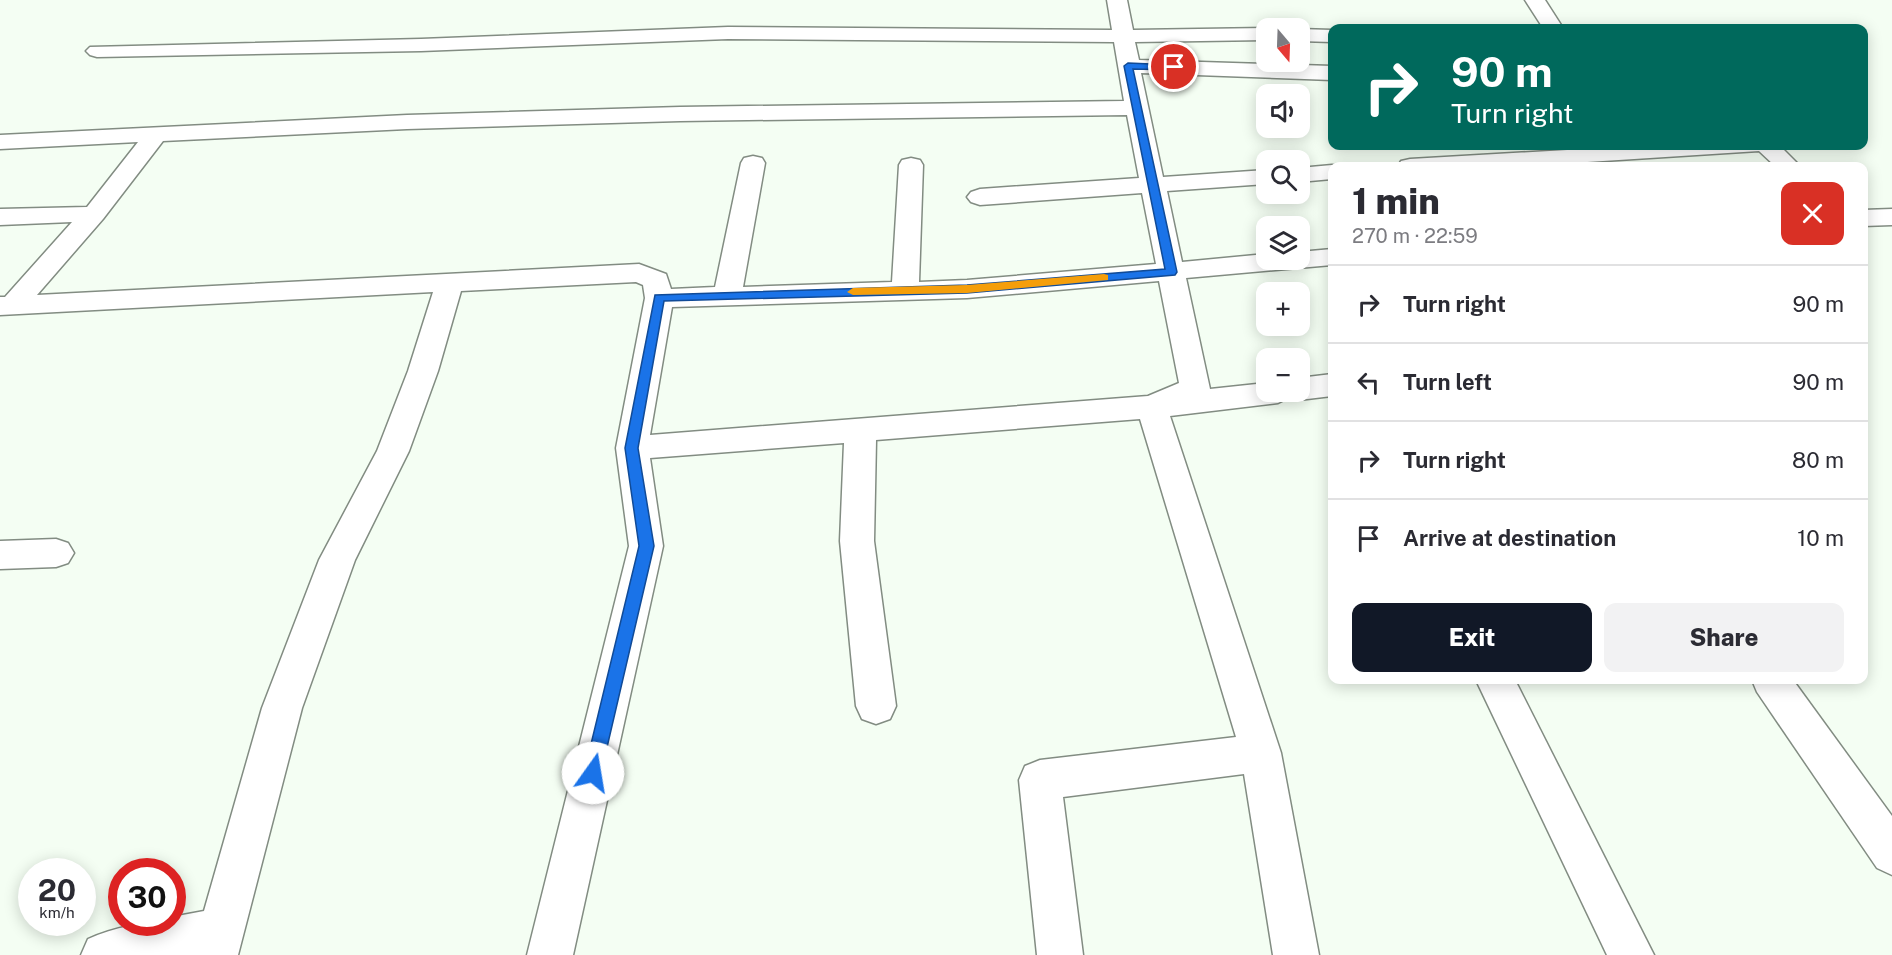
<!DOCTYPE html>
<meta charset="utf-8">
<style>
:root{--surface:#fff;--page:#f2f2f3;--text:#2b2b33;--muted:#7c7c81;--line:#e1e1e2;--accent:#111827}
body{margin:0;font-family:"Public Sans",sans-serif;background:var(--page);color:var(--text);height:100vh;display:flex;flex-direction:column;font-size:22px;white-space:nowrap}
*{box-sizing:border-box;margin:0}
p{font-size:20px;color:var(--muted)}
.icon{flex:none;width:33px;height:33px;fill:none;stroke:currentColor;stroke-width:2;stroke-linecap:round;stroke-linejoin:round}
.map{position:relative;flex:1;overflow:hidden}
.drawer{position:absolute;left:1328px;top:162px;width:540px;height:522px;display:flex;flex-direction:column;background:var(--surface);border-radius:12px;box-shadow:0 3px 15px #0003}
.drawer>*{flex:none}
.guide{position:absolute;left:1328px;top:24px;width:540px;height:126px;border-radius:12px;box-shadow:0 3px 15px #0003;background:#00695c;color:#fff;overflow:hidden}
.needle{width:39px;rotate:161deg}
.buttons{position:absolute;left:1256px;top:18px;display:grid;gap:12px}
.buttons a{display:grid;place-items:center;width:54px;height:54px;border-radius:12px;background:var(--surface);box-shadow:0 3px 15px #0003;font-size:30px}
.speed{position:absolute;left:18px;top:858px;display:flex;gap:12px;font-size:30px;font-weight:700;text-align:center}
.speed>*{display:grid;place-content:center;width:78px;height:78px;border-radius:50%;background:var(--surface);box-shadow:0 3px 15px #0003;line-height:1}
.speed small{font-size:15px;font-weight:400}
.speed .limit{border:9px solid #d22;background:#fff;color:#111}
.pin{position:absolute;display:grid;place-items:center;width:51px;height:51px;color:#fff;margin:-26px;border:3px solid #fff;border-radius:50%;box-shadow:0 2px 6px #0007}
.me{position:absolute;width:66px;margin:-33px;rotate:13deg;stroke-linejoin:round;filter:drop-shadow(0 0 4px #0008)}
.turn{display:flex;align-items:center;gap:21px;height:126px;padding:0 24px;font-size:27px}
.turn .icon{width:78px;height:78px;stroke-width:2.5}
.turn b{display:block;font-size:42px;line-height:51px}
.round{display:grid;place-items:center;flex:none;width:63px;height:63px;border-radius:12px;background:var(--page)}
.headline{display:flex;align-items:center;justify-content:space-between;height:102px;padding:0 24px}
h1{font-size:36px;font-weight:800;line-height:45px}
.button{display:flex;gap:12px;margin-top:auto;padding:12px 24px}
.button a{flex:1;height:69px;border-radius:12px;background:var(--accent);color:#fff;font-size:24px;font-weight:800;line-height:69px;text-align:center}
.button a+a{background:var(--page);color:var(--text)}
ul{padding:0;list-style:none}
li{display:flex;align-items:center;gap:18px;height:78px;padding:0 24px;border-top:2px solid var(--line)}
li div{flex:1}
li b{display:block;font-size:22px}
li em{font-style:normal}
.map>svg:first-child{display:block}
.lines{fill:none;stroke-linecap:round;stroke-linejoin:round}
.street-casing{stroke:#828c82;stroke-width:3}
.street{fill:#fff;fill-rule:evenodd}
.route{fill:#1a73e8;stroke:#114b97;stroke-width:1.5}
.slow{fill:#f59e0b}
</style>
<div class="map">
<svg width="1892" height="955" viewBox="0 0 1892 955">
<rect width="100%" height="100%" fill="#f4fef3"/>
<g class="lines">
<!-- street casing -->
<g class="street-casing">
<g id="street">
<path d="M1107,0H1127L1133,30L1266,28H1269H1266V40L1135,42L1139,60L1332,66V80L1141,73L1163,177L1266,170V184L1167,191L1182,262L1266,254V260H1299V252L1332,249V265L1186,278L1210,389L1266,383V392H1299V378L1332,374V396L1299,400L1290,397L1278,403L1170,416L1281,753L1319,955H1273L1244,774L1063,797L1083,955H1037L1019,780L1025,766L1040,760L1236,737L1140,419L876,440L874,541L896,706L890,719L876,724L862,719L856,706L840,541L844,443L650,458L663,546L573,955H527L629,546L616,448L645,298L643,285L636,282L461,291L438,371L409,451L355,560L302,708L238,955H81L88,939C115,927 143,922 172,922V917L204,911L262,708L319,560L377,451L408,371L433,292L0,315V297H5L72,222L0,225V209L87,207L138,142L0,149V135L407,115L680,107L1124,101L1114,42L728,39L421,51L97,57L90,55L86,51L90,47L421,39L728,27L1112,30ZM1127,115L1139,178L980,189L971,192L967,197L971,202L980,205L1142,193L1156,264L967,280L919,282L923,165L920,160L911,158L902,160L899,165L892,282L743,287L765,163L762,158L753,156L744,158L741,163L715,287L671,289L666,274L639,264L37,295L103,219L163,141L407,129L680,121ZM1159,281L1179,383L1148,396L650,435L672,307L967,298Z"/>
<polygon points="1525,0 1545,0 1563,28 1543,28"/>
<polygon points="1299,29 1332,30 1332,42 1299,41"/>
<polygon points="1636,146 1780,146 1800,166 1775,166 1759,151 1525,166 1398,166 1401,161 1410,159"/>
<polygon points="1332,165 1339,166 1332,166 1332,179 1299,182 1299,168"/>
<polygon points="1892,209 1892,225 1863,226 1863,210"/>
<polygon points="56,539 68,543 74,553 68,563 56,567 0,569 0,541"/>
<polygon points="1476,680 1515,680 1654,955 1607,955"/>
<polygon points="1752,680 1793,680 1892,816 1892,875 1877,868 1757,692"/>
</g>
</g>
<!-- street -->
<use href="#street" class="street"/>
</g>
<!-- route -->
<polygon class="route" points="1128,63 1174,65 1178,67 1174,70 1133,69 1177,272 1175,275 967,293 664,301 638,448 654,546 601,773 599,779 593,781 587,779 584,773 639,546 625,448 655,295 967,285 1165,269 1124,66"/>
<!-- slow -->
<polygon class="slow" points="1104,274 1108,275 1108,280 967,293 853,295 847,292 853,288 967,285"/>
</svg>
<div class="buttons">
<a><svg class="needle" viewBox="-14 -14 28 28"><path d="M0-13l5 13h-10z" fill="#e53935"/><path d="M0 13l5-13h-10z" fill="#7c7c81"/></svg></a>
<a><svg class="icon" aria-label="sound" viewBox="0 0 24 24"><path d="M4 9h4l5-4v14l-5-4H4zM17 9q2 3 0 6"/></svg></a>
<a><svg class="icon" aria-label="search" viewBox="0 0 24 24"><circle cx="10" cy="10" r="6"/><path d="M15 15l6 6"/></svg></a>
<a><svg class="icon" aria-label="layers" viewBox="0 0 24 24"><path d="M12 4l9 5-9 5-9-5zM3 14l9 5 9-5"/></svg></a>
<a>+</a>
<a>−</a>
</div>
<div class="speed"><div>20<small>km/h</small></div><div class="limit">30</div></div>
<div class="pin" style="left:1174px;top:67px;background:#d93025"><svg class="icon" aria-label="arrive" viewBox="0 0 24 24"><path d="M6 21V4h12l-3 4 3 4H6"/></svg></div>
<svg class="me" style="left:593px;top:773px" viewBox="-20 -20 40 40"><circle r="19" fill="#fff"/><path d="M0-13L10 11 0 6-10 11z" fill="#1a73e8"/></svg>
<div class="guide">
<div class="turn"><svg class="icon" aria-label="right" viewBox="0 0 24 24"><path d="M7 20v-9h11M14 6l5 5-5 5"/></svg><div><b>90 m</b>Turn right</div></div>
</div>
<section class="drawer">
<div class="headline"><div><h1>1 min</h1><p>270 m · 22:59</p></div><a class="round" style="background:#d93025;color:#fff"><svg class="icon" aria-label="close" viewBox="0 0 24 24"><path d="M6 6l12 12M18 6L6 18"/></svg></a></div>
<ul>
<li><svg class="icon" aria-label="right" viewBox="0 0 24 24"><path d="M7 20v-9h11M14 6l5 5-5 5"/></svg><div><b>Turn right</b></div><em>90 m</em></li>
<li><svg class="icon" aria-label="left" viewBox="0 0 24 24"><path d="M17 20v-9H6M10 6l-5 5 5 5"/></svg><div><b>Turn left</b></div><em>90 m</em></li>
<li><svg class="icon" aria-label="right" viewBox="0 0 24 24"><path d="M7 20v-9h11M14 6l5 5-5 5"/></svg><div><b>Turn right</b></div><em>80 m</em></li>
<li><svg class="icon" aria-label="arrive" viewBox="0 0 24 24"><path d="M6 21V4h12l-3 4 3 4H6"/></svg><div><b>Arrive at destination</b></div><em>10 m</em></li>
</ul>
<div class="button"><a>Exit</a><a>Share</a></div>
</section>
</div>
